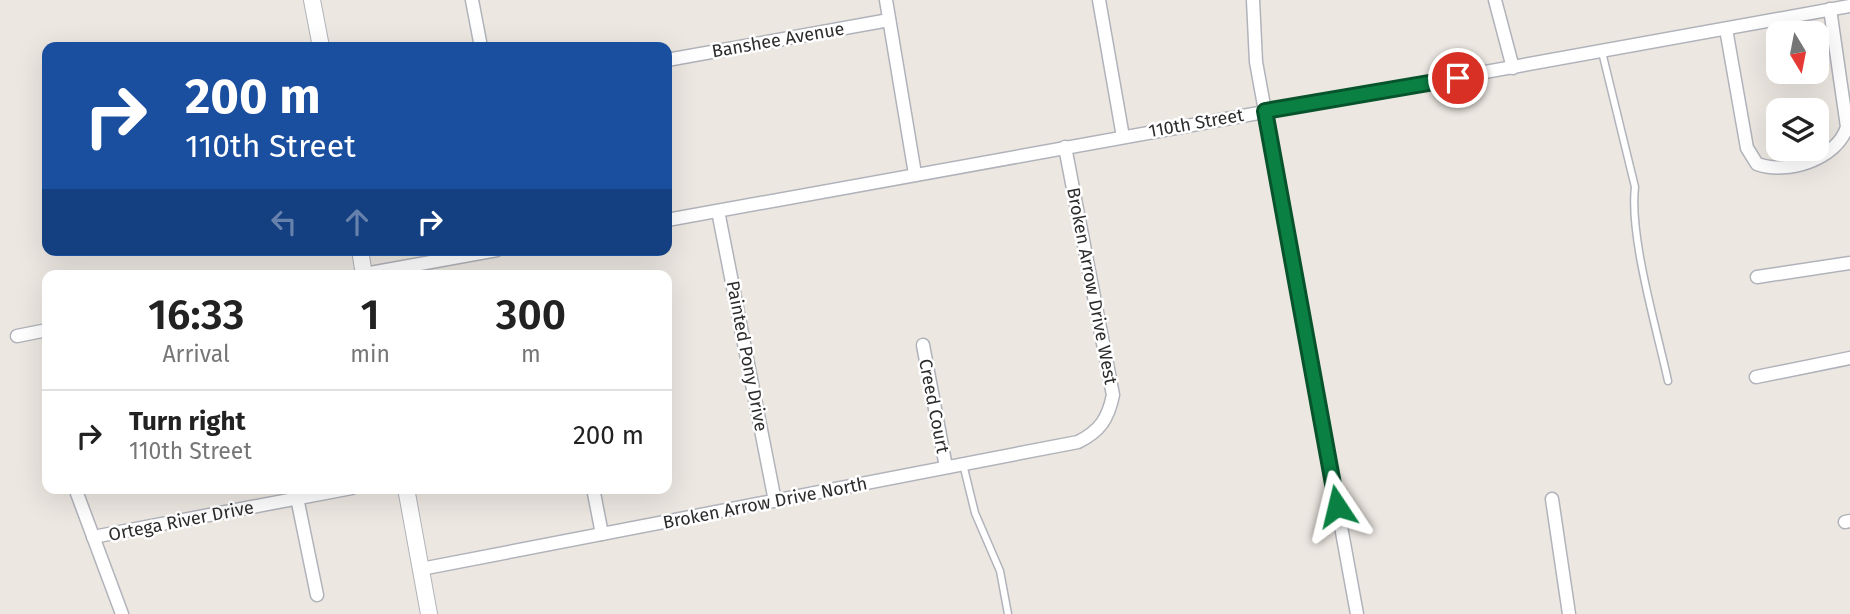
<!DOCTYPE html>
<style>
:root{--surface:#fff;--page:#f6f6f6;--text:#222;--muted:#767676;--line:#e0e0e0}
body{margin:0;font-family:"Fira Sans",sans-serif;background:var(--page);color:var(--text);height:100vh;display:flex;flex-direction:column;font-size:26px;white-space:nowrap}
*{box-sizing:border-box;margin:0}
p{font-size:23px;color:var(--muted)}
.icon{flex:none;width:38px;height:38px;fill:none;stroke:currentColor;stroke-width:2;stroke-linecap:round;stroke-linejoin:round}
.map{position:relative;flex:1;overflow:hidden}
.drawer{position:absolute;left:42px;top:270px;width:630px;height:224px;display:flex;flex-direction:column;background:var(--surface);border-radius:14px;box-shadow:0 7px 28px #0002}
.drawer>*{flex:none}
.banner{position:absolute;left:42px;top:42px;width:630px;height:214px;border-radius:14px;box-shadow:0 7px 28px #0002;background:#1a4fa0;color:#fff;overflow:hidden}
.needle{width:46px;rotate:170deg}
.buttons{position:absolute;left:1766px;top:21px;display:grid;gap:14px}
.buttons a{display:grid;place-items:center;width:63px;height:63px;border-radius:14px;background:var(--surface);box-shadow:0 7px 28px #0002;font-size:35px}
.pin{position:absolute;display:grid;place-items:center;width:60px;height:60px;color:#fff;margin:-30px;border:4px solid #fff;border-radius:50%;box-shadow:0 2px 7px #0007}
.me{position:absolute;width:77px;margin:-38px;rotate:350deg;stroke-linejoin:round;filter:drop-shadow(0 0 5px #0008)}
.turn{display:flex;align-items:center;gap:24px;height:147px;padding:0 28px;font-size:32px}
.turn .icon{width:91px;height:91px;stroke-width:2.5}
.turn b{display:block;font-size:49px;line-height:60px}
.lanes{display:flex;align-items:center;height:66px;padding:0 28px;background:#0003;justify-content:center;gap:35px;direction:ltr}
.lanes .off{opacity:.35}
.eta{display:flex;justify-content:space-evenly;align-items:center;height:119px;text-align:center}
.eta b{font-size:42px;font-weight:600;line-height:49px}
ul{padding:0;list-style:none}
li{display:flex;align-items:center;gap:21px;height:91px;padding:0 28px;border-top:2px solid var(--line)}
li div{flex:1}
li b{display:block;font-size:26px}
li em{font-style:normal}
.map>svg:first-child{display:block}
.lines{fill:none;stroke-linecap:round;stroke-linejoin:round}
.service-casing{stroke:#b1b3bb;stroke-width:9}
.minor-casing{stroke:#b1b3bb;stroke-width:15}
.tertiary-casing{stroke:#b1b3bb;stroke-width:18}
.service{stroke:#fff;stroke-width:6}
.minor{stroke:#fff;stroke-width:12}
.tertiary{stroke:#fff;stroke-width:16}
.route-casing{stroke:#07532c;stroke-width:18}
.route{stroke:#0b8043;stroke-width:12}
.labels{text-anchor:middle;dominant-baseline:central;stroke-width:5;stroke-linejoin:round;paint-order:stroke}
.street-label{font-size:18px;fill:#2c2c2c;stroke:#fff}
</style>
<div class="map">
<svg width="1850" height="614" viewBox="0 0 1850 614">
<rect width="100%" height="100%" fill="#ece7e1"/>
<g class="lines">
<!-- service casing -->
<g class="service-casing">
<g id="service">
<path d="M1602,52L1635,187C1629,236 1657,330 1668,381"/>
<polyline points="963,464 975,513 1000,571 1008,614"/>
</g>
</g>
<!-- minor casing -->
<g class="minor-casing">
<g id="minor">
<polyline points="472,0 481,47"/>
<polyline points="886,0 915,174"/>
<polyline points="1099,0 1123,137"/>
<polyline points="1253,0 1256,62 1357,614"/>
<polyline points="1495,0 1513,68"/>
<path d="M1726,29L1747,148L1757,164C1787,175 1837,159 1847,127L1830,9"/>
<polyline points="667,60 889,20"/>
<polyline points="718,211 775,501"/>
<polyline points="667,220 1850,6"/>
<polyline points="359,275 497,250"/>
<polyline points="1757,277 1850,263"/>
<polyline points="17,336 47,330"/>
<polyline points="923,345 946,467"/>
<polyline points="1756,377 1850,358"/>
<polyline points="75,488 122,614"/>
<polyline points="295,488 317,595"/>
<polyline points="593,488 602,534"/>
<polyline points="1552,499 1569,614"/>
<polyline points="1845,522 1850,521"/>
<polyline points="93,537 352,488"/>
<path d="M421,569L1078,442C1100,431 1108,419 1113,395L1065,147"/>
</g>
</g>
<!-- tertiary casing -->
<g class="tertiary-casing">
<g id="tertiary">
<polyline points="312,0 321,47"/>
<polyline points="360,250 364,275"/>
<polyline points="406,488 429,614"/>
</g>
</g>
<!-- service -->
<use href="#service" class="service"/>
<!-- minor -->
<use href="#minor" class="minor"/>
<!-- tertiary -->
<use href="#tertiary" class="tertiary"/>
</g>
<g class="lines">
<!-- route casing -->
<g class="route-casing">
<polyline id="route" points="1337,506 1265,111 1458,78"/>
</g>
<!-- route -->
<use href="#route" class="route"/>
</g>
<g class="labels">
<!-- street labels -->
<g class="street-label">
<text transform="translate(778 40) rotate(-10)">Banshee Avenue</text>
<text transform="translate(1196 123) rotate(-10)">110th Street</text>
<text transform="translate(1092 286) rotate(79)">Broken Arrow Drive West</text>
<text transform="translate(747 356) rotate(79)">Painted Pony Drive</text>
<text transform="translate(934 406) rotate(79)">Creed Court</text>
<text transform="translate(765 503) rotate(-11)">Broken Arrow Drive North</text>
<text transform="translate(181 521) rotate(-11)">Ortega River Drive</text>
</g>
</g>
</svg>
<div class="buttons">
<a><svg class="needle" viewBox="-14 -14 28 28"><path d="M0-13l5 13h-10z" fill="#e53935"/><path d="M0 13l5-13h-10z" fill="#767676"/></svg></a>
<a><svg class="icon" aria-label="layers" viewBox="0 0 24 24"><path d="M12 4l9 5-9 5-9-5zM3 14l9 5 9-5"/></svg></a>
</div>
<div class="pin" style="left:1458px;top:78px;background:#d93025"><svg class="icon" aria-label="arrive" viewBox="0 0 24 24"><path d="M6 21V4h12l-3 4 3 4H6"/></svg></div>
<svg class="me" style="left:1337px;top:506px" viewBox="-20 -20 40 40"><path d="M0-17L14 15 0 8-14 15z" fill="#0b8043" stroke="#fff" stroke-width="4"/></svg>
<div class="banner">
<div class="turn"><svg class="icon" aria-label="right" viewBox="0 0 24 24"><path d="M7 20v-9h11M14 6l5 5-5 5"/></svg><div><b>200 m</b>110th Street</div></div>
<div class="lanes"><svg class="icon off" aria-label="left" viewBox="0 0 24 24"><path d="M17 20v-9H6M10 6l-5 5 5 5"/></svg><svg class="icon off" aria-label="ahead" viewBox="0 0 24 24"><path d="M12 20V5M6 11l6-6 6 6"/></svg><svg class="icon" aria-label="right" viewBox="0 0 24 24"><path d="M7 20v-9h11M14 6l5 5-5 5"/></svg></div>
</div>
<section class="drawer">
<div class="eta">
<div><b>16:33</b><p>Arrival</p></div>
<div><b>1</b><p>min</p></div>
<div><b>300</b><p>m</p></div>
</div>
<ul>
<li><svg class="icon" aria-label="right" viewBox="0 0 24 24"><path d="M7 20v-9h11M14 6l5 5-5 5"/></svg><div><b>Turn right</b><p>110th Street</p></div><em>200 m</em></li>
</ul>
</section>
</div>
